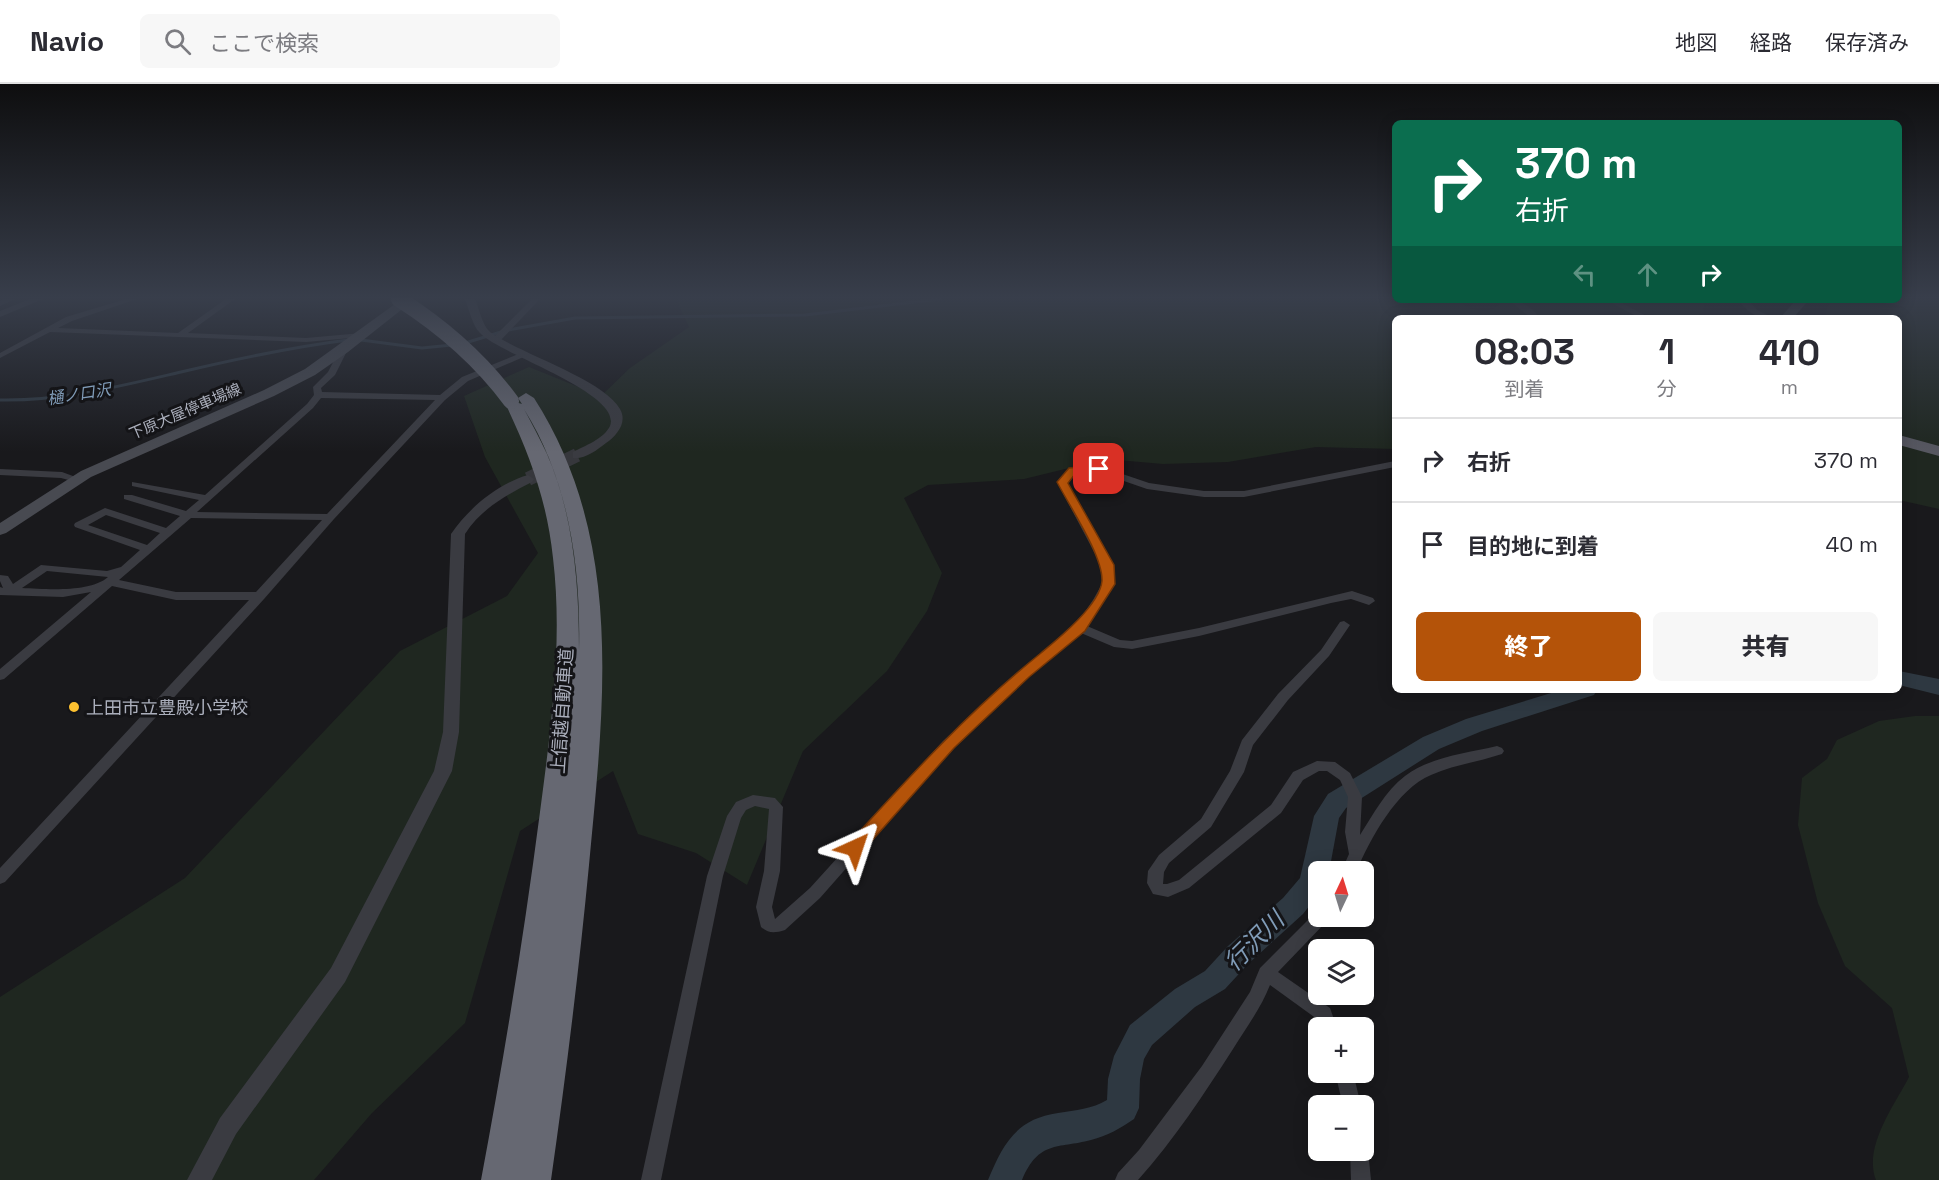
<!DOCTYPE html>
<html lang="ja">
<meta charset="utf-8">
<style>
:root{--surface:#fff;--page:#f7f7f7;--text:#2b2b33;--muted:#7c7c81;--line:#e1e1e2;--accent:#b45309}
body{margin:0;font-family:"Space Grotesk","Noto Sans JP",sans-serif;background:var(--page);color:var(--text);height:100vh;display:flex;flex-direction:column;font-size:22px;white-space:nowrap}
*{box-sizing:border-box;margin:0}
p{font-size:20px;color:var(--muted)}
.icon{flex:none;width:33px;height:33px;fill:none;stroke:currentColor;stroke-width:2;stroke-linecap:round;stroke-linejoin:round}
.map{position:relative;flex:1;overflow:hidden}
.drawer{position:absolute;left:1392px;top:231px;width:510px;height:378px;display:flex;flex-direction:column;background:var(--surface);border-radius:9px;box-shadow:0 3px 15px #0003}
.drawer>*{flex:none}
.banner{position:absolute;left:1392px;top:36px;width:510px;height:183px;border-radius:9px;box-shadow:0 3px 15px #0003;background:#0b6e4f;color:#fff;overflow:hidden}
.needle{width:39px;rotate:4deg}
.controls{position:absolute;left:1308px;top:777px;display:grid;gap:12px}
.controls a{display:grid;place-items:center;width:66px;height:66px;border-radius:9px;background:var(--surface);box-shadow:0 3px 15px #0003;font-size:30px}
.pin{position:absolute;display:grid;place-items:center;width:51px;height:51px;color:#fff;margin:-26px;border-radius:12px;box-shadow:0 3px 9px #0006}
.me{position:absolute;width:66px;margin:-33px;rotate:42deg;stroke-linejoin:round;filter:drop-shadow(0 0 4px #0008)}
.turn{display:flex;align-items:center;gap:21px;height:126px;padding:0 24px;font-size:27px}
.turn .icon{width:78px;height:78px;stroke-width:2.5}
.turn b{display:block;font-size:42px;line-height:51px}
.lanes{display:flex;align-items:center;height:57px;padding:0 24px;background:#0003;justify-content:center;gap:30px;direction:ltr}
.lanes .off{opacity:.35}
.eta{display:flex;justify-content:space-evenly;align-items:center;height:102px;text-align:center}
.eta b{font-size:36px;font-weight:800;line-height:42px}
.cta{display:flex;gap:12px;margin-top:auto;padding:12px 24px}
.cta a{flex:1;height:69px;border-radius:9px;background:var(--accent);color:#fff;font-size:24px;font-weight:800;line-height:69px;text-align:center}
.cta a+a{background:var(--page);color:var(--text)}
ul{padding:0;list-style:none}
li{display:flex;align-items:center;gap:18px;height:84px;padding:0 24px;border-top:2px solid var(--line)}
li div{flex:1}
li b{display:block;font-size:22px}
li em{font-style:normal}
header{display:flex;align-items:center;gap:36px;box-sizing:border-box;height:84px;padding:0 30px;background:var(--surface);border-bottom:2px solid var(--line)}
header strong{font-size:28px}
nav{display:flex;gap:33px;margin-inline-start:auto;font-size:21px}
.search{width:420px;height:54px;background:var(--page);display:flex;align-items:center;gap:15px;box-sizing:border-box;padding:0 21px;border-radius:9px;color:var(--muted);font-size:22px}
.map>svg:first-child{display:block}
.green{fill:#1f2720}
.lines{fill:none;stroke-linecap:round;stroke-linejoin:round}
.stream{stroke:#2e3841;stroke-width:3}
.river{fill:#2e3841;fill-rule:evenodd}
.tertiary-tunnel{stroke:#36373c;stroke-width:14;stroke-dasharray:14 7;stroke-linecap:butt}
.minor{fill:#3a3b41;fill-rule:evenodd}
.tertiary{fill:#3a3b41;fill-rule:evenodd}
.secondary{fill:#484a51;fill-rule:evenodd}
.primary{fill:#565760;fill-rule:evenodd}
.motorway{fill:#666872;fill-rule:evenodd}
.motorway-bridge{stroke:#666872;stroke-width:16}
.route{fill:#b45309;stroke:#753606;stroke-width:1.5}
.poi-dot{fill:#fdc130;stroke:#141417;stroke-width:2}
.labels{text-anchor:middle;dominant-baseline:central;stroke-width:6;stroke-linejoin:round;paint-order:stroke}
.far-street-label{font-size:15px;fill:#abafbc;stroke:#141417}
.far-water-label{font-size:16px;font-style:italic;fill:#809cb8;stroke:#141417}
.poi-label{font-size:18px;fill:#abafbc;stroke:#141417;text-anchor:start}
.street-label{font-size:18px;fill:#abafbc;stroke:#141417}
.near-water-label{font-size:24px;font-style:italic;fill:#809cb8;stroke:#141417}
</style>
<header>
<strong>Navio</strong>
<div class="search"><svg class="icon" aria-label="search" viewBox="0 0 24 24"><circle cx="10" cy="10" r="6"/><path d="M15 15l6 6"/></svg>ここで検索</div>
<nav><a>地図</a><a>経路</a><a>保存済み</a></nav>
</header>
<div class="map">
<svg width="1939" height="1096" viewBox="0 0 1939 1096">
<rect width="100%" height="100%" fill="#19191c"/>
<!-- green -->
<g class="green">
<polygon points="676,215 1395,215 1458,216 1471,225 1485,227 1493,225 1504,216 1705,216 1703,228 1694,234 1608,227 1598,229 1605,234 1395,234 1395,365 1316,363 1228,378 1163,380 1106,375 1024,395 928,401 904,414 942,489 927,527 887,587 803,667 747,801 696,769 638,750 613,687 520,747 465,939 372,1029 314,1096 0,1096 0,913 185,794 400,567 507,512 538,469 485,373 464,312 529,283 601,312 630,284 689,243"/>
<polygon points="1939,215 1939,425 1899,416 1899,234 1825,234 1829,216"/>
<path d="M1915,632H1939V1096H1876C1863,1063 1894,1022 1909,993L1892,924L1845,882L1818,819L1798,741L1802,694L1827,675L1837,656L1879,637Z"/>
</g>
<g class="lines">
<!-- stream -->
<g class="stream">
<polyline points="508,246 575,234 805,231 940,215"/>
<polyline points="361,256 422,264 452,261"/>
<polyline points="465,259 501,248"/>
<path d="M0,316C62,317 121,302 181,288C236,275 292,263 348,256"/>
</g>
<!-- river -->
<g class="river">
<polygon points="1899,587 1939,595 1939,611 1899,601"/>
<path d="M1561,606H1597L1594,611L1482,647L1439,665L1346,724L1339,734L1329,788H1318V811L1303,830L1248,880L1225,905L1195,923L1152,961L1144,975L1140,995L1139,1024L1134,1035C1121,1044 1107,1052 1091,1056C1057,1065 1039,1056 1022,1096H988C1003,1060 1016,1035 1058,1029C1076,1026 1092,1025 1107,1016L1108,995L1114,972L1130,941L1175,905L1205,887L1228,862L1283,814L1300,794L1314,732L1328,710L1423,653L1466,635Z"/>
</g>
<!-- tertiary-tunnel -->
<polyline class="tertiary-tunnel" points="528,395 577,371"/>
<!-- minor -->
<g class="minor">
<polygon points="5,215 15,215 0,222 0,217"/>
<polygon points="126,215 137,215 72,237 58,244 178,249 226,215 235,215 188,249 306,254 362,249 366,251 362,253 306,258 50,248 0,274 0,269 66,233"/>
<polygon points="532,215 540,215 499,258 493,258 493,254"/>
<path d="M1509,216C1520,216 1534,224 1539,234H1531Z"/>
<polygon points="1606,216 1616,216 1650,234 1640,234"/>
<path d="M341,263L348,265L335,291L321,304L322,308L440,311L462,293L521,269L528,271L468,297L445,316L334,435L264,515L5,798L0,800V784L249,516H176L112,502L4,595L0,596V585L91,508L63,513L0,511V503L3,504L0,497V491L8,492L13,500L41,481L107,487L121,483L140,466L75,443L74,441L75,439L105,424L166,444L180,432L124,415V411H132L186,427L199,416L132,402V398L205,411L307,320L314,311L313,303L328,288ZM321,314L435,316L327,430L197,428L313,324ZM106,431L160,449L147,461L88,441ZM191,434L322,436L256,508H176L119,496ZM47,487L108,493C90,509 46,505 22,504Z"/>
<path d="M1395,377V383L1244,413H1204L1147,405L1098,388L1076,389L1067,398L1113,481L1114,500L1087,542L1120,556L1132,557L1199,544L1352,507L1373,514L1375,517L1369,521L1351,515L1331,519L1199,552L1132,565L1114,563L1081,549L1028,593L953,663L820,814L785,846C775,849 769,850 761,843L756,823L764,787L769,725L755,722L746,726L741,734L723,792L661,1096H641L707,792L727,732L736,718L753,711L775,714L783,723L780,787L772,823L775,835L810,804L943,657L1020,587L1076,541L1093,516L1102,500L1101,481L1057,398L1070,384L1099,382L1149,399L1204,407H1244Z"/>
<polygon points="0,385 62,388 81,395 76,398 61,394 0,391"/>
<path d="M1344,537L1350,541L1329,572L1288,616L1253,661L1244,688L1211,743L1169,779L1164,788L1163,800H1167L1179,796L1271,721L1293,688L1317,677L1335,678L1350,689L1362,713L1360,751C1373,731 1385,707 1405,692C1430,673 1467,669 1497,662L1502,664L1504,667L1502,670C1478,678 1453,681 1431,691C1397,705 1370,755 1356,788H1341L1349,770L1345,748L1348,713L1340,696L1327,687H1319L1303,696L1281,729L1189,804L1168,813L1153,810L1147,799L1148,787L1159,771L1201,735L1230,687L1242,656L1278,610L1321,566L1340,538Z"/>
<path d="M1318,826V832H1329L1327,837L1278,888L1330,924L1337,944H1320L1317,935L1270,901C1261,924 1246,944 1233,965C1204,1010 1174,1056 1138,1096H1115L1118,1089L1139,1066L1202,982L1250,908L1260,884Z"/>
<polygon points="1335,988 1353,988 1361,1022 1343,1022"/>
<polygon points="1364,1058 1368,1066 1371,1096 1351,1096 1350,1066 1364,1066"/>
</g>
<!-- tertiary -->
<g class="tertiary">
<polygon points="30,215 43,215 0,233 0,227"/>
<path d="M465,215H475C479,224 482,241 490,248C520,270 603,295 620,325C628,339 616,352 606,359C597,366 584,376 573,374V368C584,362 604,355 610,342C623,309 499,270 480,249C472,241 469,225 465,215Z"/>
<path d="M1738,216H1748L1757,226L1773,234C1756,234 1749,229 1738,216Z"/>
<path d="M528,391L534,395L532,398C506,411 481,425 465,450L459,648L452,687L345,898L236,1050L212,1096H187L220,1034L331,884L434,687L443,648L451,450C469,424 497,400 528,391Z"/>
</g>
<!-- secondary -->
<polygon class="secondary" points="402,215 415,215 348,268 315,291 274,312 91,393 6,449 0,451 0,439 81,387 264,306 305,285"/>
<!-- primary -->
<g class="primary">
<polygon points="1796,216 1809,216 1793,234 1780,234"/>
<polygon points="1899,351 1939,362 1939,372 1899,361"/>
</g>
<!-- motorway -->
<path class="motorway" d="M526,309L534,314C625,456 604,621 589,781C579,886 566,991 551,1096H481C504,974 524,851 540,728C551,644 563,558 553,474C547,418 531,374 507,323L515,318L522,320L518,314ZM524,325C569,397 581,483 579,567C579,501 574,432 547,370C540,355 532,340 524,325Z"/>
<!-- motorway-bridge -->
<path class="motorway-bridge" d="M399,215C443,243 480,275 511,317"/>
</g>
<!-- sky -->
<linearGradient id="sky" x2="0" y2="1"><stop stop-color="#0e0e0f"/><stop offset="0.58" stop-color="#383e4b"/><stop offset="1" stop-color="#383e4b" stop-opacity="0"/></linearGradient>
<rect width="1939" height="368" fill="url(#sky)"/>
<!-- route -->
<path class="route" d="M1099,381L1105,385L1103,387L1076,389L1068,399L1114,481L1115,500L1085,547L1029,593L954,664L861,769L855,771L849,769L847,764L849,759C910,692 970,626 1041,569C1058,555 1100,521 1102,497C1103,472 1070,423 1057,398L1069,384Z"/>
<!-- markers -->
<circle class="poi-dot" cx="74" cy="623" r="6"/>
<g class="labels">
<!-- far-street labels -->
<g class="far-street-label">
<text transform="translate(185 327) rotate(-23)">下原大屋停車場線</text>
</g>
<!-- far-water labels -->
<g class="far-water-label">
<text transform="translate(79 310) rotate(-9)">樋ノ口沢</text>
</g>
<!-- poi labels -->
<g class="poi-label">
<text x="86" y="623">上田市立豊殿小学校</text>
</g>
<!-- street labels -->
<g class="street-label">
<text transform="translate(562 627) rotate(-86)">上信越自動車道</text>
</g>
<!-- near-water labels -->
<g class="near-water-label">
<text transform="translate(1254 857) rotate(-45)">行沢川</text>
</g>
</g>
</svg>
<div class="controls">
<a><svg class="needle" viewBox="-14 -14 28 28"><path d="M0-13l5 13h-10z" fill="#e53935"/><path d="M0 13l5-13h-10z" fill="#7c7c81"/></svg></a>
<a><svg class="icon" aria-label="layers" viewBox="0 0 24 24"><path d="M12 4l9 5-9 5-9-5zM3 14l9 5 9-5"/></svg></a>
<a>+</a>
<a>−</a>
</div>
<div class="pin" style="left:1099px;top:385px;background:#d93025"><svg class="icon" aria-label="arrive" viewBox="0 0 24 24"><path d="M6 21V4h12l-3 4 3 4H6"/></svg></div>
<svg class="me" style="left:855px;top:764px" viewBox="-20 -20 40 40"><path d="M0-17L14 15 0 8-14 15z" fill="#b45309" stroke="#fff" stroke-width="4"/></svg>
<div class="banner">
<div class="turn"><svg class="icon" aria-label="right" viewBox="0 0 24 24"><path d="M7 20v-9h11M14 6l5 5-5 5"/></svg><div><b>370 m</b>右折</div></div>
<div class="lanes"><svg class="icon off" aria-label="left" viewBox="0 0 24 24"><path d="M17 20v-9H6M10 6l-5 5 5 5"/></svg><svg class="icon off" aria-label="ahead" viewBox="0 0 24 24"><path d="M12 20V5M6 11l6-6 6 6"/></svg><svg class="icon" aria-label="right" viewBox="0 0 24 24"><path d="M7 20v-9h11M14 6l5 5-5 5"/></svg></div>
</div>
<section class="drawer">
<div class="eta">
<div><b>08:03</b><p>到着</p></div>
<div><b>1</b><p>分</p></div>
<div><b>410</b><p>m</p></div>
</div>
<ul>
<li><svg class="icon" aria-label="right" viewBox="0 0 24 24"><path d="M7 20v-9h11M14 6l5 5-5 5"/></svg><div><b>右折</b></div><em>370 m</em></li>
<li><svg class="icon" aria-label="arrive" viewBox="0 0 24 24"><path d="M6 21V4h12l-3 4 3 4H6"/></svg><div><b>目的地に到着</b></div><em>40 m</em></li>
</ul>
<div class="cta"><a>終了</a><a>共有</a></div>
</section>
</div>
